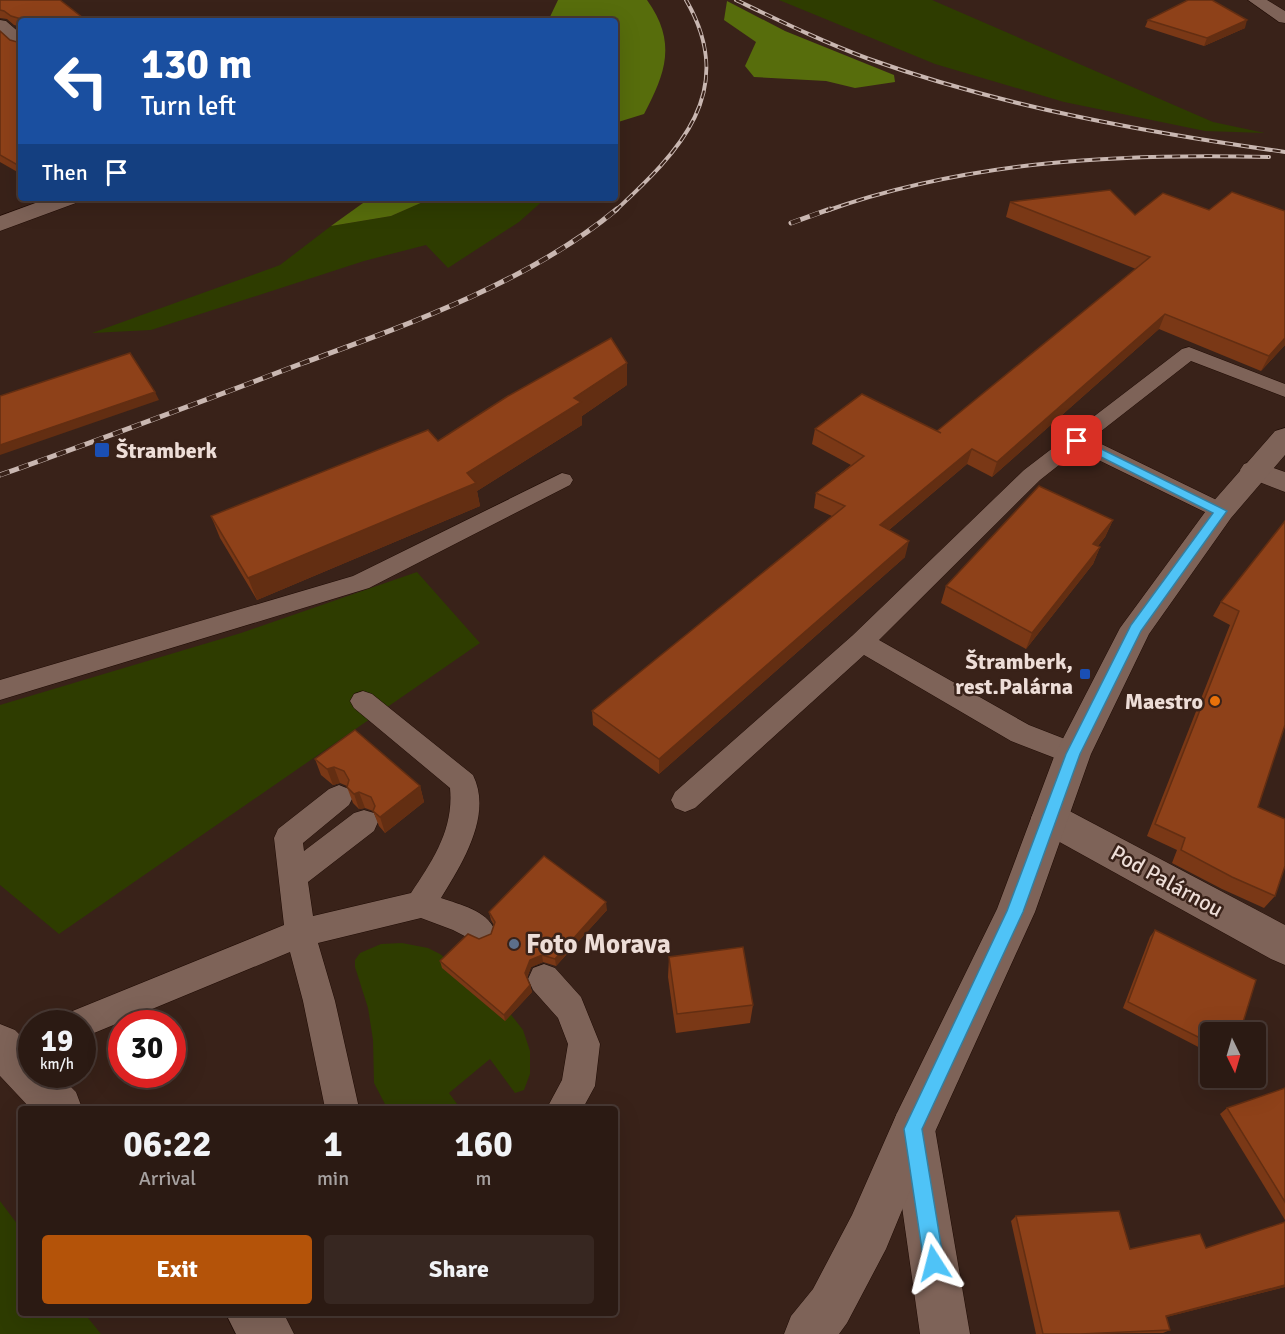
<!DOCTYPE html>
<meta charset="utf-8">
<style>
:root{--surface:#2b1a13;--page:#372721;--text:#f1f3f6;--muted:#a6a1a0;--line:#473833;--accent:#b45309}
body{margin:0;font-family:Signika,sans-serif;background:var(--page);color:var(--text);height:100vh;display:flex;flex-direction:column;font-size:22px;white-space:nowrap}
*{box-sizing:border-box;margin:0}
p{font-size:20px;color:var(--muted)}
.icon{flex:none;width:33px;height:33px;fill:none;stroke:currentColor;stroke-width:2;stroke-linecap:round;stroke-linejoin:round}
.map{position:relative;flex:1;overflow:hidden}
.panel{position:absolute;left:18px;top:1106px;width:600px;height:210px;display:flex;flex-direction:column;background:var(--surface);border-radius:6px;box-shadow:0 6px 24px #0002,0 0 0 2px var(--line)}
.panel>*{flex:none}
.hud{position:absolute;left:18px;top:18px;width:600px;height:183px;border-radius:6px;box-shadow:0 6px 24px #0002,0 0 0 2px var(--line);background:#1a4fa0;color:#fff;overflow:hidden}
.needle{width:39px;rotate:175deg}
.tools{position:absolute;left:1200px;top:1022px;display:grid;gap:12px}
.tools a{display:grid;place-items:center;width:66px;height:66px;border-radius:6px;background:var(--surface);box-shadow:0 6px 24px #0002,0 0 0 2px var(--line);font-size:30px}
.speed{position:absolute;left:18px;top:1010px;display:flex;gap:12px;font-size:30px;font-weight:700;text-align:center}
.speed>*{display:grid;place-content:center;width:78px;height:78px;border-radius:50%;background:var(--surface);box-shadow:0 6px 24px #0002,0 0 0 2px var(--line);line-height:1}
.speed small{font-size:15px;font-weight:400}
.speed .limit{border:9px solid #d22;background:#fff;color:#111}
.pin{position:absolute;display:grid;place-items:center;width:51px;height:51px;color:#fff;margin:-26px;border-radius:12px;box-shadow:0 3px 9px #0006}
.me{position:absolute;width:66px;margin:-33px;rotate:351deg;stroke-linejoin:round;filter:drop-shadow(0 0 4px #0008)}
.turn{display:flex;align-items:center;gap:21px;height:126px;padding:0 24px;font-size:27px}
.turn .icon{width:78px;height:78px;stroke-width:2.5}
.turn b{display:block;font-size:42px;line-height:51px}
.then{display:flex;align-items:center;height:57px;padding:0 24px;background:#0003;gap:12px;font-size:22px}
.eta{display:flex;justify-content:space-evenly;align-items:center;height:102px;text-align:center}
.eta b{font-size:36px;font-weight:700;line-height:42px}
.button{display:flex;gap:12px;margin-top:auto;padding:12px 24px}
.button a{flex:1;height:69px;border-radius:6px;background:var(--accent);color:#fff;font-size:24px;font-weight:700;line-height:69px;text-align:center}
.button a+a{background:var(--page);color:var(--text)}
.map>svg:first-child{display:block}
.green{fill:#2e3c00}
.forest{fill:#576d0c}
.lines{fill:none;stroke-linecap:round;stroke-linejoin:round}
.lane-casing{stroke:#1f0b04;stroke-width:1}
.street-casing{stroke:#1f0b04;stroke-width:1}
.secondary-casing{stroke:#1f0b04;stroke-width:1}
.lane{fill:#7e6358;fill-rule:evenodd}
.street{fill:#7e6358;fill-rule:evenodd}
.secondary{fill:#7e6358;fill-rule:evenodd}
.rail-far1-casing{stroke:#c9b7b1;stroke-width:4}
.rail-casing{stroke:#c9b7b1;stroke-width:5}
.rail-far1{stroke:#392219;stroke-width:2;stroke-dasharray:8;stroke-linecap:butt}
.rail{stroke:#392219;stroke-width:4;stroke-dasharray:10;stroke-linecap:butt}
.wall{fill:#7a3816}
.shaded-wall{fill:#632e12}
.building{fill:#8e4119;stroke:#632e12;stroke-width:1.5}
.route{fill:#4fc3f7;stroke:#337fa1;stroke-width:1.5}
.transit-dot{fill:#1a4fb4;stroke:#392219;stroke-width:2}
.food-dot{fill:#e8710a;stroke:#392219;stroke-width:2}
.service-dot{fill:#5c6f8a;stroke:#392219;stroke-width:2}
.labels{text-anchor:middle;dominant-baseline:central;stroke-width:5;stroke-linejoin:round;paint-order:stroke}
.poi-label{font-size:22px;font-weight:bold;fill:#edddd7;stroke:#392219;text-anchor:end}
.street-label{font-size:22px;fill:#edddd7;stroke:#392219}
.near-poi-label{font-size:27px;font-weight:bold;fill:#edddd7;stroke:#392219;text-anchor:start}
</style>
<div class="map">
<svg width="1285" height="1334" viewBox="0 0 1285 1334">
<rect width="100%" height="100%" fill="#392219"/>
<!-- green -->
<g class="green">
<polygon points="779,0 932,0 1213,122 1265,133 1205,131 1064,102 935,64"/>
<polygon points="432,198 546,198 519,222 448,268 426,245 364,261 151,330 92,333 280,265 331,226 391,216"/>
<polygon points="417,572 480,643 59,934 0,885 0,705 241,633"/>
<polygon points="402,943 428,948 440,954 502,1003 523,1030 530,1051 530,1074 524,1090 515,1093 490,1059 449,1093 460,1108 387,1108 374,1083 373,1040 368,1008 355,967 355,960 360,953 381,944"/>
<polygon points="0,1201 21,1229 21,1312 84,1313 101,1334 0,1334"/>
</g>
<!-- forest -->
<g class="forest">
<path d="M558,0H647C677,42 666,73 644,114L615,123V21H548Z"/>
<polygon points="727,1 785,31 894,75 895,82 855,88 826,81 754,77 745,66 756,42 724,20"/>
<polygon points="370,198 432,198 391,216 331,226"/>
</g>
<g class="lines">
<!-- lane casing -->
<g class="lane-casing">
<g id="lane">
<polygon points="1189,347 1285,384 1285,397 1191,361 1091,439 1229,506 1232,511 1229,516 1221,519 1213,516 1078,450 1040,480 879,640 1029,725 1083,746 1087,754 1083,762 1073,765 1011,741 864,655 695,808 685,812 675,808 671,800 675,792 853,635 1024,470 1182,349"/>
<polygon points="562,473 570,475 573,480 570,485 369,588 0,700 0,680 353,576"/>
<path d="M363,691L372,694L473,775C493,815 462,864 441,898C461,905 486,910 495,930L491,940L480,944L453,930L421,918L318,943L335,1001L359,1108H325L303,1001L290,952L82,1038V1023H65L70,1012L284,925L274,838L278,829L329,789L339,785L349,789L353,797L349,805L303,843L304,851L354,813L364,810L374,813L378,822L374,831L308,882L313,916L411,893C433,860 454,829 450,788L354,708L350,701L354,694Z"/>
<polygon points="544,964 555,968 581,997 600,1044 595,1086 583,1108 547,1108 562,1080 568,1044 558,1018 533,990 528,979 533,968"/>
</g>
</g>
<!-- street casing -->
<g class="street-casing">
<g id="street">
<polygon points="1248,0 1267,0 1285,11 1285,23 1279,22"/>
<polygon points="0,20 6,21 21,34 21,48 15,47 0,34"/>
<polygon points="49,198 79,198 76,203 0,231 0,216"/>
<polygon points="1254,461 1285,472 1285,492 1244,476 1240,470 1244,464"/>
<polygon points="1049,802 1062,807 1285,925 1285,965 1271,959 1036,829 1031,818 1036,807"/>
<polygon points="0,1024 15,1030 32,1047 32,1074 58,1074 76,1092 82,1108 30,1108 0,1076"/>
<polygon points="913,1107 929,1113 935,1129 970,1334 920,1334 891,1129 897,1113"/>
<polygon points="225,1312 283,1312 294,1334 236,1334"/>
</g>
</g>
<!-- secondary casing -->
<g class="secondary-casing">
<polygon id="secondary" points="1285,428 1285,455 1231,518 1149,634 1091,754 1035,912 929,1145 886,1249 847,1323 839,1334 784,1334 791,1316 813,1289 852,1215 897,1113 997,909 1055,754 1120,628 1211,504 1275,431"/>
</g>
<!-- lane -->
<use href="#lane" class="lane"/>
<!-- street -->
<use href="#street" class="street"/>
<!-- secondary -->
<use href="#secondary" class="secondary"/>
<!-- rail-far1 casing -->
<g class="rail-far1-casing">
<g id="rail-far1">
<path d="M736,0C780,21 823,42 869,59C1004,107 1144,132 1285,152"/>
<path d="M615,211C680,151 739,91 686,0"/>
<path d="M826,211C968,161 1119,153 1269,157"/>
</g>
</g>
<!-- rail casing -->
<g class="rail-casing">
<g id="rail">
<polyline points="791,223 830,209"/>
<path d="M0,475C102,439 203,401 303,363C407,325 531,281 617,209"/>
</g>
</g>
<!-- rail-far1 -->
<use href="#rail-far1" class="rail-far1"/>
<!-- rail -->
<use href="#rail" class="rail"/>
</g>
<!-- wall -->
<g class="wall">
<polygon points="0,0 87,21 21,21 21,27 14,25 7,19 0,18"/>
<polygon points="1148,20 1245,28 1204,46 1145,27"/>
<polygon points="0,31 10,40 17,42 20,39 21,31 21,174 0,162"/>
<polygon points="1010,202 1135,215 1209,210 1285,211 1285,345 1261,371 1159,329 992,477 967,464 889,530 905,557 659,774 593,725 592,711 832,516 814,508 816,493 851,465 812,444 815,429 937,431 1136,269 1006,217"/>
<polygon points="627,385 582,416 582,425 477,491 480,506 257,600 220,538 211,516 438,441"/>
<polygon points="1113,520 1105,537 1098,546 1100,547 1093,564 1026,649 941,603 946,586"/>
<polygon points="1285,521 1258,807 1275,896 1264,908 1222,889 1172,863 1177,850 1147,836 1230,625 1213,616 1221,602"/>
<polygon points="315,759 420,786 424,802 385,833 379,826 373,811 365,808 359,809 353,803 347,787 347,786 340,783 333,785 321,775"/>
<polygon points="607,910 556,966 543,962 531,967 527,978 530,985 532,992 505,1021 442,968 440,961 479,939 491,934 494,925 491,920 489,912"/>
<polygon points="1155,930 1210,1032 1210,1053 1123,1008 1150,937"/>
<polygon points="669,957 753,1005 750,1023 676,1033 668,977"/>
<polygon points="1285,1088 1285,1220 1220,1114 1227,1108"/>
<polygon points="1016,1216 1130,1249 1206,1248 1285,1287 1166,1317 1170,1330 1163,1333 1036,1334 1011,1221"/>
</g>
<!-- shaded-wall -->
<g class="shaded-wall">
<polygon points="1247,20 1245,28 1204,46 1207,38"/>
<polygon points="1165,314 1159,329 992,477 997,462"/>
<polygon points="1285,338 1285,345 1261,371 1269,356"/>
<polygon points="627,363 627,385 582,416 582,425 477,491 480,506 257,600 248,578 467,473 574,398"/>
<polygon points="155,392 159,400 0,455 0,445"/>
<polygon points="972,449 967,464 877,540 880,525"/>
<polygon points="1113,520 1105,537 1086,561 1093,544"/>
<polygon points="909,541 905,557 659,774 659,759"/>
<polygon points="1100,547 1093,564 1026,649 1032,633"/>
<polygon points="334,767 340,783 333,785 327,769"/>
<polygon points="420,786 424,802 385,833 380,817"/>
<polygon points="359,792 365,808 359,809 354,794"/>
<polygon points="606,902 607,910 556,966 555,959"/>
<polygon points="542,955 543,962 531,967 526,980 525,973 530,960"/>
<polygon points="530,985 532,992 505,1021 504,1015"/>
<polygon points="1285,1285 1285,1287 1159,1319 1166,1316"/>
</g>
<!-- building -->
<g class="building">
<polygon points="0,0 60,0 87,21 28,21 11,16 4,11 0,10"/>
<polygon points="1188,0 1212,0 1247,20 1207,38 1148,20"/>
<polygon points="20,30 21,31 21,167 0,155 0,31 10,40 17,42 20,39"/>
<polygon points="1110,190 1135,215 1163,193 1209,210 1232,192 1285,211 1285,338 1269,356 1165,314 997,462 972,449 880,525 909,541 659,759 592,711 845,506 816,493 864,456 815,429 862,394 941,433 937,431 1150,257 1010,202"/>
<polygon points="611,338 627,363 574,398 581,402 467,473 476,483 248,578 211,516 428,430 438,441 508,396"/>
<polygon points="130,353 155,392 0,445 0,396"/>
<polygon points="1039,486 1113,520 1093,544 1100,547 1032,633 946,586"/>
<polygon points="1285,521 1285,725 1258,807 1285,819 1285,866 1275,896 1232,877 1181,850 1185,838 1155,824 1239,611 1221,602"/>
<polygon points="355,730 420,786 380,817 373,811 375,806 371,797 359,792 354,794 347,787 349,780 344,771 334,767 327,769 315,759"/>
<polygon points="544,856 606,902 555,959 542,955 530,960 525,973 530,985 504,1015 440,961 468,934 479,939 491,934 495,922 489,912"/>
<polygon points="1155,930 1256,980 1240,1032 1210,1032 1210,1043 1128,1002"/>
<polygon points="743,947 753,1005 677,1014 669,957"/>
<polygon points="1285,1088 1285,1202 1227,1108"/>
<polygon points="1119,1211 1130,1249 1200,1234 1206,1248 1285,1222 1285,1285 1166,1316 1170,1330 1080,1334 1043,1334 1016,1216"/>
</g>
<!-- route -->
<polygon class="route" points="1077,437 1227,511 1141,631 1080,754 1023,912 922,1129 944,1263 941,1270 934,1273 927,1270 924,1263 904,1129 1007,911 1066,754 1131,625 1213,513 1073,443 1071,441"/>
<!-- markers -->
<g class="transit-dot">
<rect x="94" y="442" width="16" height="16" rx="3"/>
<rect x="1079" y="668" width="12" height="12" rx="3"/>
</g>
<circle class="food-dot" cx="1215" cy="701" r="6"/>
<circle class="service-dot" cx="514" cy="944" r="6"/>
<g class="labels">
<!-- poi labels -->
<g class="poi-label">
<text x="116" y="450" text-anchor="start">Štramberk</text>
<text x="1073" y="661">Štramberk,<tspan x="1073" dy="25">rest.Palárna</tspan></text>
<text x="1203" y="701">Maestro</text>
</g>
<!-- street labels -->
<g class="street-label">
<text transform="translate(1167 881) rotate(29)">Pod Palárnou</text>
</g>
<!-- near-poi labels -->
<g class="near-poi-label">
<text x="526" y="944">Foto Morava</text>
</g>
</g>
</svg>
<div class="tools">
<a><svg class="needle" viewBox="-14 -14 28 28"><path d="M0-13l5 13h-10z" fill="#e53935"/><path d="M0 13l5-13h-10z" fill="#a6a1a0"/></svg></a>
</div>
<div class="speed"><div>19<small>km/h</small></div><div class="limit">30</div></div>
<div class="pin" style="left:1077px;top:441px;background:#d93025"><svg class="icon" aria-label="arrive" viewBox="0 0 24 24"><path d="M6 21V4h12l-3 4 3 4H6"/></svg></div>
<svg class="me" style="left:934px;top:1263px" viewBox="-20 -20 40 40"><path d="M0-17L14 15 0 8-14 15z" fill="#4fc3f7" stroke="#fff" stroke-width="4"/></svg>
<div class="hud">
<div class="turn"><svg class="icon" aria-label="left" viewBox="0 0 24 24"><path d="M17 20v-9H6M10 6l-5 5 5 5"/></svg><div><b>130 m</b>Turn left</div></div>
<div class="then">Then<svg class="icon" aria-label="arrive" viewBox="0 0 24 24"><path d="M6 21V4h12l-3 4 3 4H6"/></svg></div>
</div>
<section class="panel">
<div class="eta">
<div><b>06:22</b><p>Arrival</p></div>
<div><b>1</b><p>min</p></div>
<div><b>160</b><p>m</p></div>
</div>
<div class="button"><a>Exit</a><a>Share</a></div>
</section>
</div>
